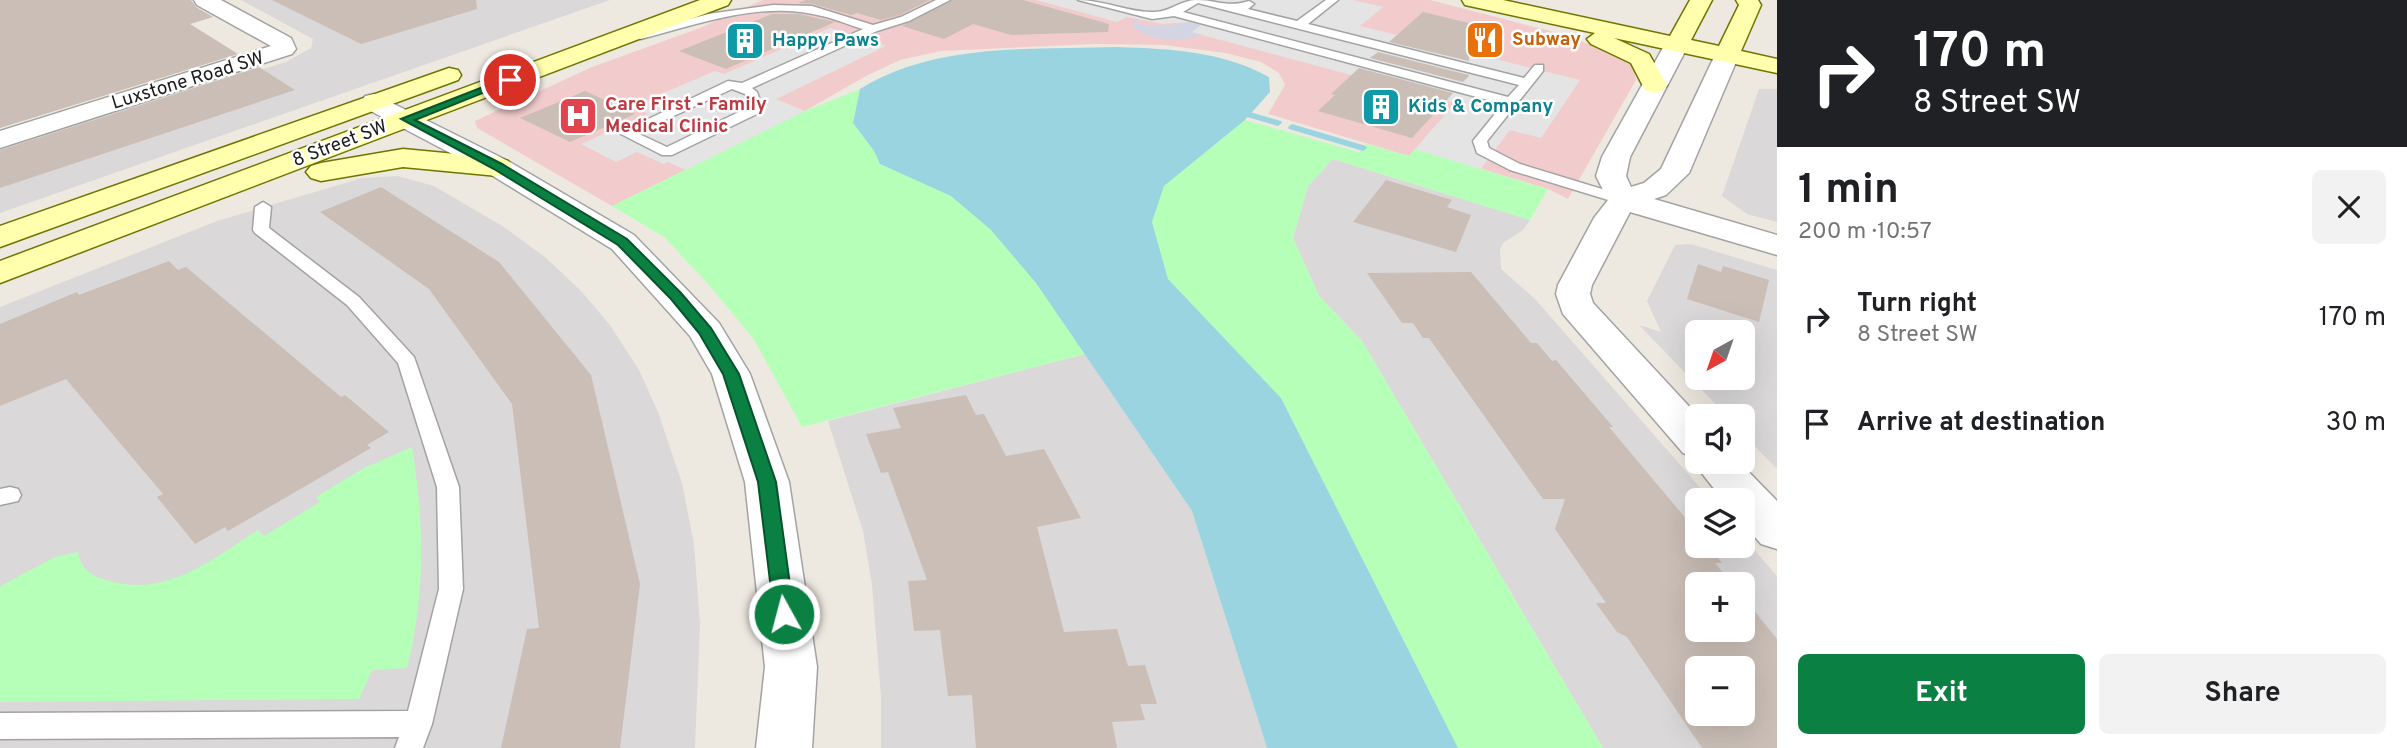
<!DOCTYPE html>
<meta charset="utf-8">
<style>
:root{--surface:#fff;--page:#f2f2f2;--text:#202124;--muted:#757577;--accent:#0b8043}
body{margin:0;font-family:Overpass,sans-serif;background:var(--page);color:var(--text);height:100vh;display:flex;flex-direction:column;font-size:26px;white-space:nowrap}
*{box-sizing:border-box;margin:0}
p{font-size:23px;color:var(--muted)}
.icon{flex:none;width:38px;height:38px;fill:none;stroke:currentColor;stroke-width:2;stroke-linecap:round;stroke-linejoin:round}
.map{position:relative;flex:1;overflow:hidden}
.sheet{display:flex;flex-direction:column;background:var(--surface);width:630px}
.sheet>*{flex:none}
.top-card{background:#202124;color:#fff;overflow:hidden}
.needle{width:46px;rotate:220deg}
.buttons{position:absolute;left:1685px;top:320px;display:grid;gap:14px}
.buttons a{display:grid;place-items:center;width:70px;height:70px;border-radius:10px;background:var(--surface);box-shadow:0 7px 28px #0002;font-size:35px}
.pin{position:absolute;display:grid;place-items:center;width:60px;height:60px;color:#fff;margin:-30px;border:4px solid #fff;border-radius:50%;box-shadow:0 2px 7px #0007}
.me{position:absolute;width:77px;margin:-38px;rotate:353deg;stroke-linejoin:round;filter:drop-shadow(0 0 5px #0008)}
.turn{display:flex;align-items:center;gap:24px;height:147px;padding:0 21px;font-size:32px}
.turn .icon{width:91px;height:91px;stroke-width:2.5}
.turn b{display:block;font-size:49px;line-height:60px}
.round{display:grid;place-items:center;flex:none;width:74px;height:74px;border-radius:10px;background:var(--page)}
.overview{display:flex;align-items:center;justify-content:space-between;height:119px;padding:0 21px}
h1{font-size:42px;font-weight:700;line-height:52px}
.primary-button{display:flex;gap:14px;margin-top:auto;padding:14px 21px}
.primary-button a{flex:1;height:80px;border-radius:10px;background:var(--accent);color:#fff;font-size:28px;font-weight:700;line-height:80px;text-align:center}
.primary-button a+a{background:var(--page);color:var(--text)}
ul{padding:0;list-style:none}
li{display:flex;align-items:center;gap:21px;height:105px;padding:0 21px}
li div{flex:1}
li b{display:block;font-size:26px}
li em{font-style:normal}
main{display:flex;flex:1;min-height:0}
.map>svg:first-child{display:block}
.residential{fill:#dad8d8;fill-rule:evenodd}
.commercial{fill:#f2cccd}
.park{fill:#b6ffb9}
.parking{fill:#e4e4e4}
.plaza{fill:#d4d5e4}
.water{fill:#9bd4e1}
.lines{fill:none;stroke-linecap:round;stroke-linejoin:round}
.stream{fill:#9bd4e1;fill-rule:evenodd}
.building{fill:#cabeb6;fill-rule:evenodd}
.lane-casing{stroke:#a3a3a3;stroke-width:3}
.street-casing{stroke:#a3a3a3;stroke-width:3}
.secondary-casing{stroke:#6e7500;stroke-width:3}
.lane{fill:#fff;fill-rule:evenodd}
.street{fill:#fff;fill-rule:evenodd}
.secondary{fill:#ffffad;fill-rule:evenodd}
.route{fill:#0b8043;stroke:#07532c;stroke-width:2}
.labels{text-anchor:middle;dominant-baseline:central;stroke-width:5;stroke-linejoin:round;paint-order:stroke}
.far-food-label{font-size:19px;font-weight:bold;fill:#c56008;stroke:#fff;text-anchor:start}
.far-culture-label{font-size:19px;font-weight:bold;fill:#0d838f;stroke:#fff;text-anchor:start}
.far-street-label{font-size:19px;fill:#1c1c1c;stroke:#fff}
.far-health-label{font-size:19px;font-weight:bold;fill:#be3a42;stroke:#fff;text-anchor:start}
</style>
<main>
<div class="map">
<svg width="1777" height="748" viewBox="0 0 1777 748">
<rect width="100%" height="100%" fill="#eee9e0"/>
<!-- residential -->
<g class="residential">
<polygon points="241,0 610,0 0,213 0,152 286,62 311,48 313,39"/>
<polygon points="1759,89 1777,89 1777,222 1747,214 1722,196"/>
<path d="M1333,159L1530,220L1523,230L1503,243L1500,250L1501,269L1535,299L1711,500H1698V546H1743V537L1777,576V748H1603L1362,341L1319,296L1293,238L1308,186ZM1698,584H1743V630H1698ZM1698,668H1743V714H1698Z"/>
<polygon points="398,176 434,186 504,227 545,257 581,291 610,325 639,370 658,412 682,483 694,544 700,624 695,748 0,748 0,307 217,221 362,178"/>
<path d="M1691,244L1777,270V469L1743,434V416H1727L1639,325L1661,332L1647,301L1675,245ZM1698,332H1743V378H1698Z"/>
<polygon points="1085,354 1192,511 1267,748 881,748 881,697 872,585 863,531 828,421"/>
</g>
<!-- commercial -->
<polygon class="commercial" points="763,0 1430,0 1550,31 1604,49 1633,62 1636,80 1568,199 1548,189 1416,149 1409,156 1268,114 1285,85 1279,73 1261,62 1225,53 1164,45 1095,44 941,51 900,60 866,76 805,111 612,206 477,128 475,121 592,67 700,28"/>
<!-- park -->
<g class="park">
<path d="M860,89L853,123L874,151L880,164C903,174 927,183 949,195C1003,226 1050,304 1085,354L802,427L753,338L708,284L664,237L612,206L805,111Z"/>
<polygon points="1245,120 1359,152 1367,144 1409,156 1415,149 1548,189 1530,220 1333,159 1308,186 1293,238 1319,296 1362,341 1603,748 1458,748 1281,398 1168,279 1152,222 1164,186"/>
<path d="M412,447C424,521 426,594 407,668L372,670L359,699L0,702V587L4,584L55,557L78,552C81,569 90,575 106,580C165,599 211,560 258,530L264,536L320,502L316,497L364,468Z"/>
</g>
<!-- parking -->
<g class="parking">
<polygon points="1036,0 1353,0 1383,7 1360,26 1580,80 1541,138 1510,130 1481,169 1415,149 1455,103 1191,32 1200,25 1189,22 1163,24 1127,17 1117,22"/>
<polygon points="830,28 886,46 776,99 805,111 686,170 668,162 663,164 637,152 616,162 581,144 648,114 633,106 715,71 724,74"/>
</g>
<!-- plaza -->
<polygon class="plaza" points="1135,19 1138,20 1137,23 1149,26 1170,26 1189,22 1201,25 1192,32 1203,35 1182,40 1154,38 1135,29 1132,25"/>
<!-- water -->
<path class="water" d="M1118,47C1171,49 1222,51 1269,77L1270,92L1245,120L1164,186L1152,222L1168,279L1281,398L1458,748H1267L1192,511L1036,283L991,230L951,196L880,164L874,151L853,123L860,89C936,42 1032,50 1118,47Z"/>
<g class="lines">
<!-- stream -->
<g class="stream">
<polygon points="1250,112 1281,121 1282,123 1278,126 1247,117 1246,115"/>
<polygon points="1292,124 1366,146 1367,148 1363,151 1289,129 1288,127"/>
</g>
</g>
<!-- building -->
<g class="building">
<polygon points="0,0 191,0 196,7 213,17 190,24 238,54 0,128"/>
<polygon points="272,0 476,0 477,9 361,44"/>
<polygon points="806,0 930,0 900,15 881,20 857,13 851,15 813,4 798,3"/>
<polygon points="952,0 1023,0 1109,24 1108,32 1011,35 973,24 944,39 902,26"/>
<polygon points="1423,12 1469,23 1469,61 1389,42"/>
<polygon points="772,14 799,14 835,22 726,69 679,51"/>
<polygon points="1378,52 1469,75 1469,76 1463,82 1370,58"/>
<polygon points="259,67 295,90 0,188 0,150"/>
<polygon points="1359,68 1453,93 1412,138 1318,111 1335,95 1331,94"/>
<polygon points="585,91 635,114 570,142 520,118"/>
<polygon points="1386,180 1452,200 1447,207 1471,215 1456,252 1353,222"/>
<polygon points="381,187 499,262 591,375 640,584 620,748 501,748 527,629 539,628 512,404 429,289 320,212"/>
<polygon points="169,261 178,270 186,267 341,397 345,395 389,432 367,445 371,448 228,531 225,527 195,544 157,497 163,494 66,379 0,406 0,324 77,292 79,295"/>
<polygon points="1698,264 1721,272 1723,266 1769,280 1759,322 1687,299"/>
<path d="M1471,272L1531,343H1537L1552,361L1556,360L1613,427H1609L1698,533V546H1708L1722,563H1715L1732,584H1698V630H1743V597L1777,639V748H1702L1627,637L1617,632L1596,603H1606L1555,529L1565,499H1543L1429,338H1423L1413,323H1402L1367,273ZM1698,668H1743V714H1698Z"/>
<polygon points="966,395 976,415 984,414 1006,456 1044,449 1081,518 1037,527 1064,632 1117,629 1128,666 1145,665 1157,704 1140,704 1145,720 1112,722 1117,748 976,748 972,695 948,696 940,630 914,631 908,581 927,580 888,472 881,473 866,434 901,428 893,408"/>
</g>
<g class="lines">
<!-- lane casing -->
<g class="lane-casing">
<g id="lane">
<path d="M936,0H950L909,21L877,31L752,88L757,92L763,109L761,112L672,155H662L619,133L728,81L742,83L863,29C849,25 836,19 822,16C761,0 699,24 641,39L637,38V34L708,14L773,5L812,6L873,25L901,17ZM732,89L745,94L749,107L667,147L637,133Z"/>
<path d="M1078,0C1104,0 1130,13 1154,12C1170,12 1181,0 1196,0C1218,0 1227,8 1249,1L1254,4L1248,9L1297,21L1326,0H1338L1308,24L1524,78L1535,65H1543V71L1487,141L1489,148L1520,164L1628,197L1631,200L1628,203H1618L1510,170L1477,153L1473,141L1503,104L1174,16L1152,19ZM1198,3L1237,13L1519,85L1508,97L1183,12Z"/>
<polygon points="263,202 271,207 269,228 359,297 414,357 459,487 463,589 432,724 423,748 395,748 399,737 0,739 0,713 408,711 439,589 437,487 398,363 347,305 255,233 253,230 255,207"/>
<polygon points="10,487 18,489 21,495 18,501 0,505 0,489"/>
</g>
</g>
<!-- street casing -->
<g class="street-casing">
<g id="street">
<polygon points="194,0 221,0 291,38 296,49 292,54 0,148 0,131 271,46 197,5"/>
<polygon points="1677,37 1685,39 1689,44 1630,157 1626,176 1631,187 1644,183 1661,169 1715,55 1719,50 1735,50 1739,55 1689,173 1666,195 1654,199 1777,235 1777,255 1630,212 1592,285 1590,294 1593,303 1698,416 1698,462 1739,462 1777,501 1777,549 1761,544 1743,523 1743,500 1723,500 1693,462 1696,457 1683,453 1563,314 1556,294 1558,285 1594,218 1608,200 1596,176 1602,157 1665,44 1669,39"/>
<polygon points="374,94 508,161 634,235 719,323 750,374 789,482 817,667 812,748 756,748 765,667 745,482 712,374 690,336 612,249 488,173 365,108 361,102 365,96"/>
</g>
</g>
<!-- secondary casing -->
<g class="secondary-casing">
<g id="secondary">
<polygon points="700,0 731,0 728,5 0,283 0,261"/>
<polygon points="1462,0 1503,0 1670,36 1690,0 1712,0 1691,40 1719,46 1739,5 1736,0 1758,0 1761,5 1741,51 1777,59 1777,73 1614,38 1649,54 1667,85 1663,90 1654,93 1645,90 1631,63 1591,44 1587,39 1595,33 1465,5"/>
<polygon points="449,68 458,70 461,75 458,80 0,247 0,226"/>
<polygon points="403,149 498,158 508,161 512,167 508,173 498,176 403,167 321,181 311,178 306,172 311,166 321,163"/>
</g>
</g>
<!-- lane -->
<use href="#lane" class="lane"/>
<!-- street -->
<use href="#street" class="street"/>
<!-- secondary -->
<use href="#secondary" class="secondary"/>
</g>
<!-- route -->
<polygon class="route" points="506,78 515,80 415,120 502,164 627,239 681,293 711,328 739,374 776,482 794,614 791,620 784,623 777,620 774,614 758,482 723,374 699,333 671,299 618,245 494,169 401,119"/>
<!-- icons -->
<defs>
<g id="restaurant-square" transform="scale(2.0125)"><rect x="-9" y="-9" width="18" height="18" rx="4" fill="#e8710a" stroke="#fff"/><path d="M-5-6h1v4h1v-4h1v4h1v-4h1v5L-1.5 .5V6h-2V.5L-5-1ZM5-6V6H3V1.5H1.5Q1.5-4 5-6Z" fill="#fff"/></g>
<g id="building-square" transform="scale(2.0125)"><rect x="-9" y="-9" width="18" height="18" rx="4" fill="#0f9aa8" stroke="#fff"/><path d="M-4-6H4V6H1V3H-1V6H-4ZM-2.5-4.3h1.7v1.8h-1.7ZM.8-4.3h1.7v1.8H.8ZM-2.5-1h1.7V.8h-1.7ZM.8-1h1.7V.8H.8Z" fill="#fff"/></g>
<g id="hospital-square" transform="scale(2.0125)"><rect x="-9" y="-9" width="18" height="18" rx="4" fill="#e0444e" stroke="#fff"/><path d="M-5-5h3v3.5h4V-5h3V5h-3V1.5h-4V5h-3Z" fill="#fff"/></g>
</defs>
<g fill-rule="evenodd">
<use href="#restaurant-square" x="1485" y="40"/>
<use href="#building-square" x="745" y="41"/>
<use href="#building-square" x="1381" y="107"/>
<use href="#hospital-square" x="578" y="116"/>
</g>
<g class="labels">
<!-- far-food labels -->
<g class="far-food-label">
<text x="1512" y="40">Subway</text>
</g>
<!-- far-culture labels -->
<g class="far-culture-label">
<text x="772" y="41">Happy Paws</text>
<text x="1408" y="107">Kids &amp; Company</text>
</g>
<!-- far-street labels -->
<g class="far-street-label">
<text transform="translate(188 81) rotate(-17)">Luxstone Road SW</text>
<text transform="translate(340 144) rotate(-21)">8 Street SW</text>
</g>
<!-- far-health labels -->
<g class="far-health-label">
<text x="605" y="105">Care First - Family<tspan x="605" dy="22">Medical Clinic</tspan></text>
</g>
</g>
</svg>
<div class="buttons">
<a><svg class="needle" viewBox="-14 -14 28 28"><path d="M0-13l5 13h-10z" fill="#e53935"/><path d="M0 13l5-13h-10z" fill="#757577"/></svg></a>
<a><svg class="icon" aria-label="sound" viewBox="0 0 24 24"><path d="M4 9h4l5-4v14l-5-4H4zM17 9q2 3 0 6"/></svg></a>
<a><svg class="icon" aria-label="layers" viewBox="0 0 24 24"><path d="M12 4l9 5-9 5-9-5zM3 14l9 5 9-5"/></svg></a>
<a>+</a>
<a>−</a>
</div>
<div class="pin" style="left:510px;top:80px;background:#d93025"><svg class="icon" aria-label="arrive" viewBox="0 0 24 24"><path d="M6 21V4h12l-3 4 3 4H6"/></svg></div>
<svg class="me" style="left:784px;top:614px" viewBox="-20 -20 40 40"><circle r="17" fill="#0b8043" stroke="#fff" stroke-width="3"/><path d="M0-11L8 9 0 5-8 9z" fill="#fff"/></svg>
</div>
<section class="sheet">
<div class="top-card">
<div class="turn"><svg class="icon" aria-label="right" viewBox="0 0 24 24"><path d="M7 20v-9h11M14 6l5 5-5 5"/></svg><div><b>170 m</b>8 Street SW</div></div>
</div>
<div class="overview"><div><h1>1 min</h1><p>200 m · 10:57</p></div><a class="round"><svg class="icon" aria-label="close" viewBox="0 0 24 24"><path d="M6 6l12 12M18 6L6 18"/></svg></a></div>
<ul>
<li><svg class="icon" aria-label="right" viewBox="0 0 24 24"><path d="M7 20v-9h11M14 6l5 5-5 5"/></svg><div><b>Turn right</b><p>8 Street SW</p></div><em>170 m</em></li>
<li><svg class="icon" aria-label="arrive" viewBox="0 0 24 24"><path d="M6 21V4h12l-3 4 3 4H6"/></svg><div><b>Arrive at destination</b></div><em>30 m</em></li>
</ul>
<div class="primary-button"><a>Exit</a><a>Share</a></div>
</section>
</main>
